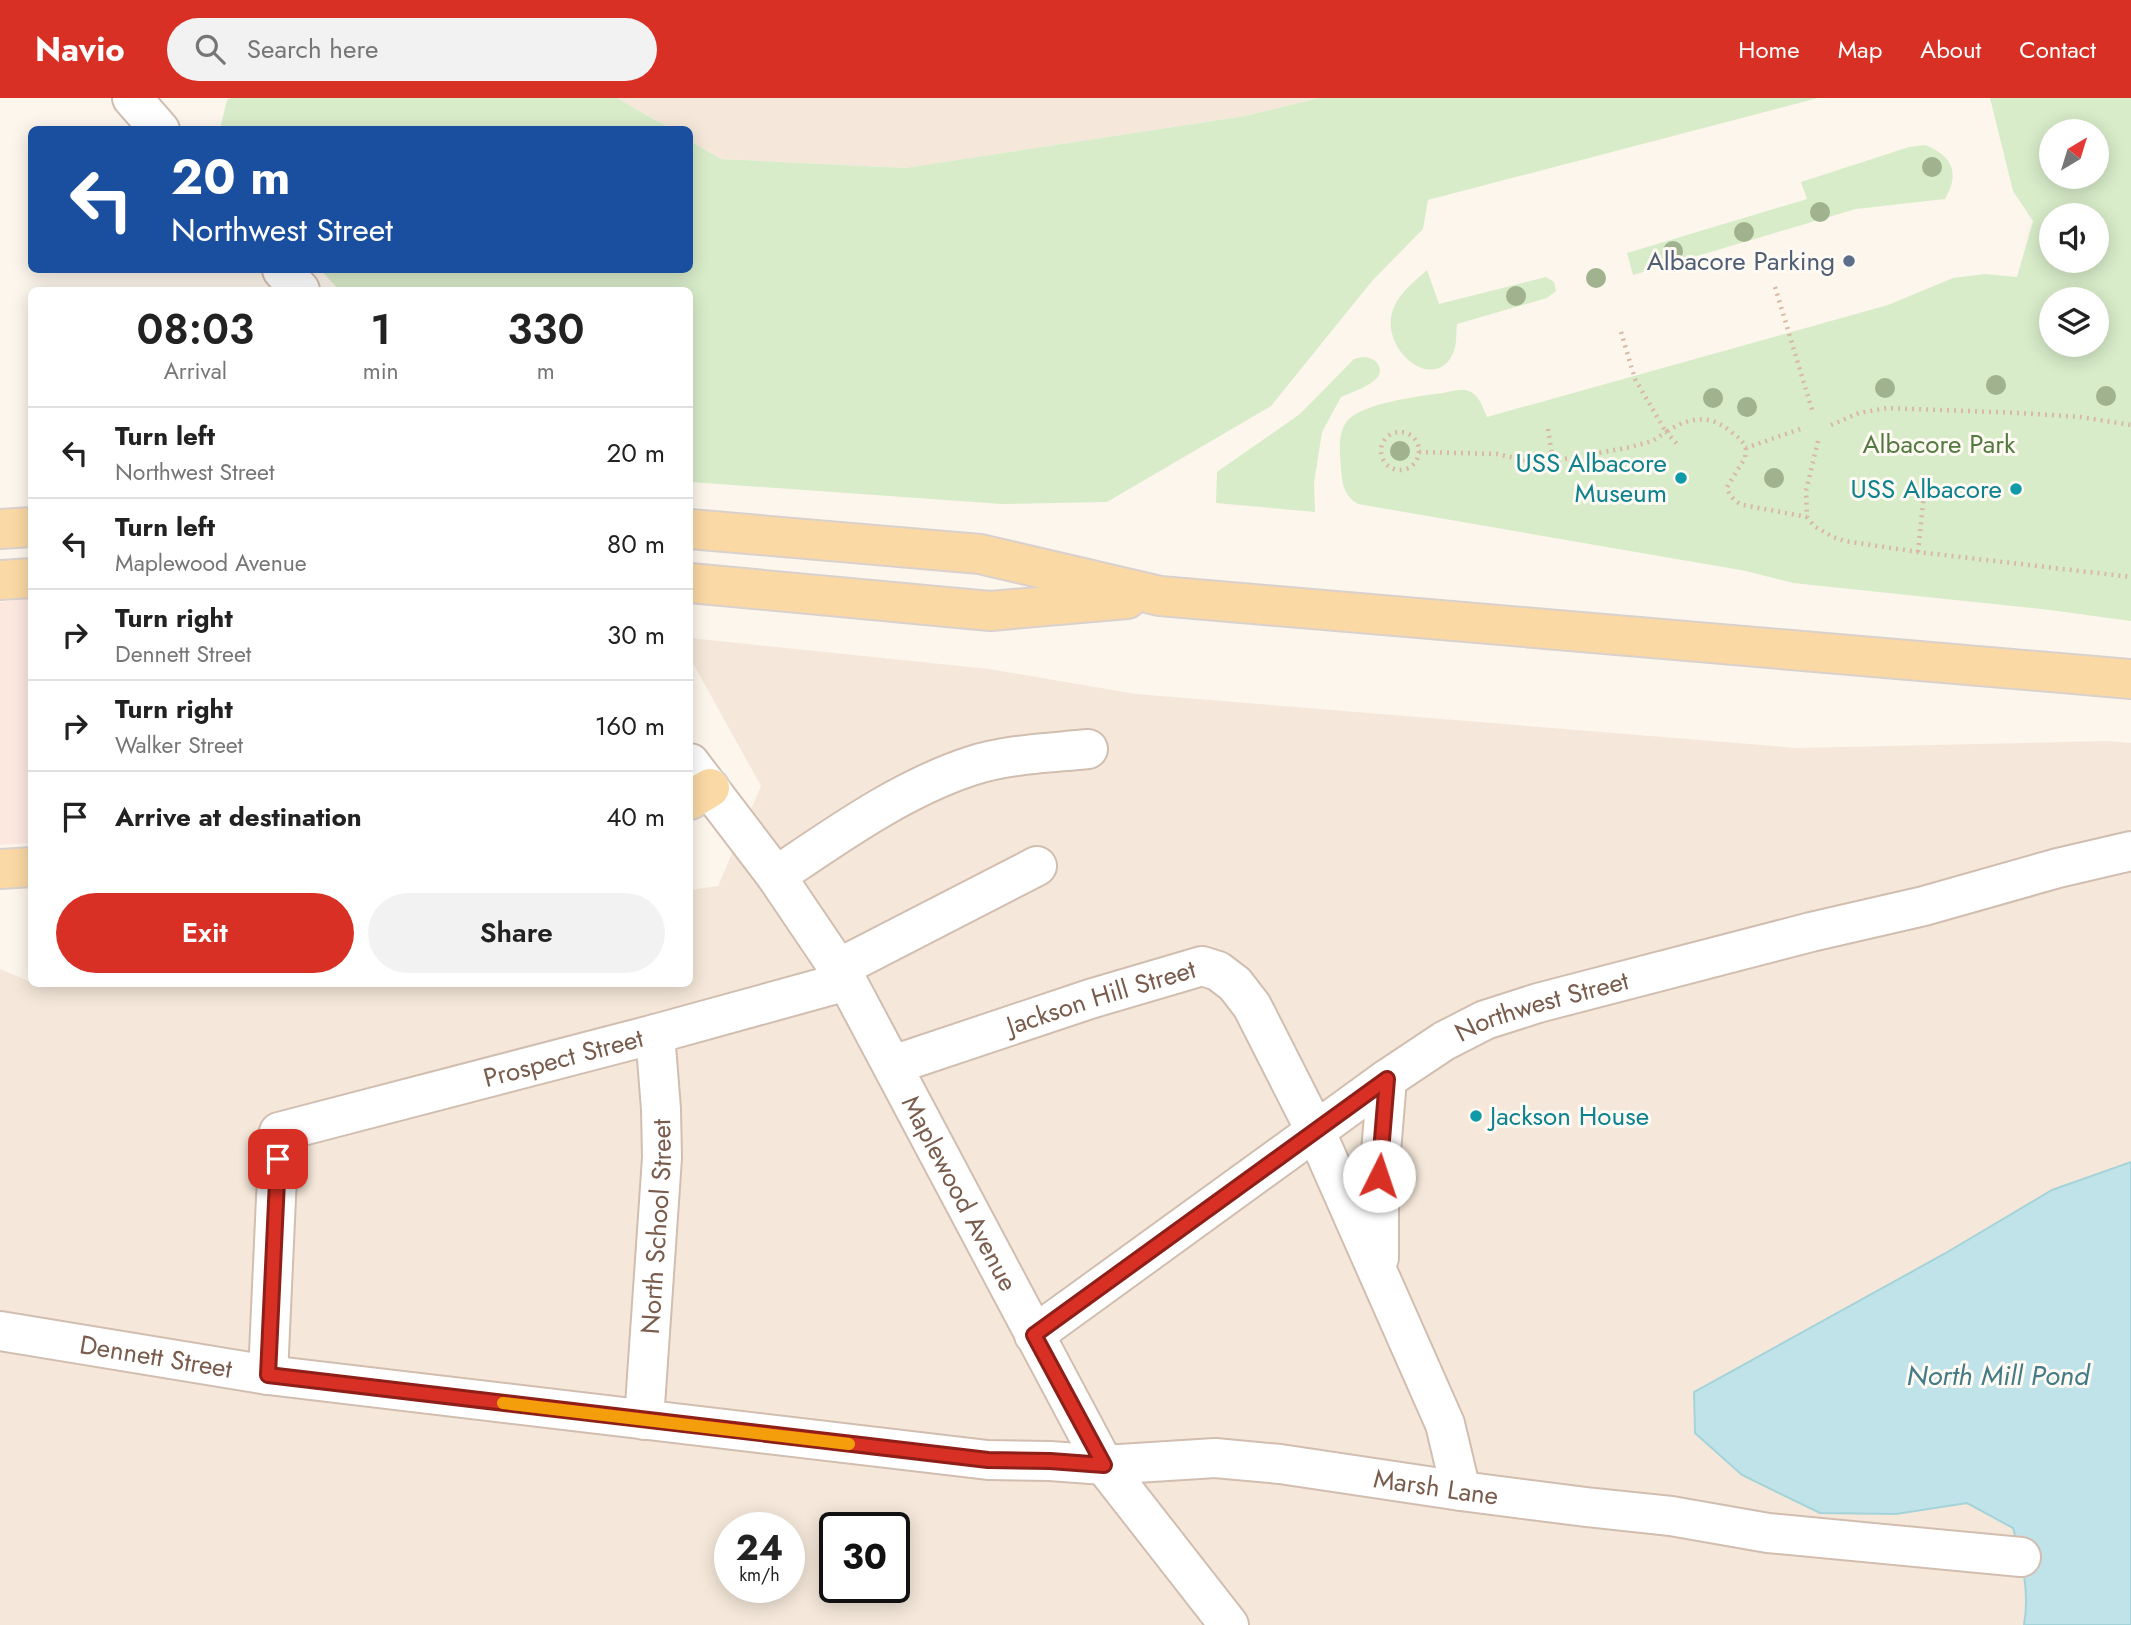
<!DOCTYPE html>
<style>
:root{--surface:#fff;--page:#f2f2f2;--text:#222;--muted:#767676;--line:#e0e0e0;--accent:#d93025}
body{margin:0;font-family:Jost,sans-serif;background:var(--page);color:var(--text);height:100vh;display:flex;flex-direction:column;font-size:26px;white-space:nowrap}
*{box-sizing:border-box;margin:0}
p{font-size:23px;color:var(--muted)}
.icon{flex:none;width:38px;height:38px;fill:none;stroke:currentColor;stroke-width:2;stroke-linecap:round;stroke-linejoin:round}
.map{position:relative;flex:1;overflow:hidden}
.sheet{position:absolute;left:28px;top:189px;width:665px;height:700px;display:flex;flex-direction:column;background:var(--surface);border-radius:10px;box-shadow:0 4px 18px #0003}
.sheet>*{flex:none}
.hud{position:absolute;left:28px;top:28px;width:665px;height:147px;border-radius:10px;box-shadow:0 4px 18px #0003;background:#1a4fa0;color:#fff;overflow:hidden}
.needle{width:46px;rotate:38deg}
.buttons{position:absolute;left:2039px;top:21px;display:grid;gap:14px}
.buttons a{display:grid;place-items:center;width:70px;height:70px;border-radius:50%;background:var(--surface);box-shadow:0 4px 18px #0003;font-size:35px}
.speed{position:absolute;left:714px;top:1414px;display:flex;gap:14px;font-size:35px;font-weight:700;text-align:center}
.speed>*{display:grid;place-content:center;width:91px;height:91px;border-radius:50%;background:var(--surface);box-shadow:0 4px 18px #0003;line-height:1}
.speed small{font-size:18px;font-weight:400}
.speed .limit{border:4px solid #111;border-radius:10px;background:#fff;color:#111}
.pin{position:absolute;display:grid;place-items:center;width:60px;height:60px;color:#fff;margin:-30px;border-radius:14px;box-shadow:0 4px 10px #0006}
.me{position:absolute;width:77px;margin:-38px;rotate:4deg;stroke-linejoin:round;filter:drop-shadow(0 0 5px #0008)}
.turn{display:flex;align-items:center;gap:24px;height:147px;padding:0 28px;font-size:32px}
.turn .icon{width:91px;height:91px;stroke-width:2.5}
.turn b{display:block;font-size:49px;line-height:60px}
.eta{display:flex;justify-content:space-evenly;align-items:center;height:119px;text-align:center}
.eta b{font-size:42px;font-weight:600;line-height:49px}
.primary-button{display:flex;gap:14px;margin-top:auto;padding:14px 28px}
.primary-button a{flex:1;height:80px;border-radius:42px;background:var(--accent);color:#fff;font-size:28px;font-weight:600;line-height:80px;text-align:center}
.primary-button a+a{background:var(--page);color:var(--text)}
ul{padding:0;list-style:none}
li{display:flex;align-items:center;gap:21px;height:91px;padding:0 28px;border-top:2px solid var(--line)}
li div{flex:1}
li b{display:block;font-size:26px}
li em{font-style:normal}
header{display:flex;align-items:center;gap:42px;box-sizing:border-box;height:98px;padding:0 35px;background:var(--accent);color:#fff}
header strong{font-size:33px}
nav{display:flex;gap:38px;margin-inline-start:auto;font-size:24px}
.search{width:490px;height:63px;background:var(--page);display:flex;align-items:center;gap:18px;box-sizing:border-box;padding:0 24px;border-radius:38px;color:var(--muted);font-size:26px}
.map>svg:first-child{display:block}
.residential{fill:#f5e8da;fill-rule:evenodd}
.commercial{fill:#fde8e0}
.green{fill:#d8ecc9;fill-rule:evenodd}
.water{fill:#bfe3e8;stroke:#a5d3da;stroke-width:2}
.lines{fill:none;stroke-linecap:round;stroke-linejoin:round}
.minor-casing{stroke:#d1beb0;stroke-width:42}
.major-casing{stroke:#dad1cd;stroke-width:42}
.path{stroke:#d9b8a5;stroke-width:4.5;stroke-dasharray:2 5;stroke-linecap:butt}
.minor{stroke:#fff;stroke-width:38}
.major{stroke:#fbd9a5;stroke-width:38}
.tree{fill:#a0b28e}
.route-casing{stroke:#8d1f18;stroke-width:18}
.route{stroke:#d93025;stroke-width:12}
.slow{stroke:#f59e0b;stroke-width:12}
.service-dot{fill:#5c6f8a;stroke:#fffaf3;stroke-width:2.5}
.culture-dot{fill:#0f9aa8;stroke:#fffaf3;stroke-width:2.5}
.labels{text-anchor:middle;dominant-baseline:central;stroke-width:6;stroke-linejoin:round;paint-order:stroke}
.service-label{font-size:26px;fill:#4e5e75;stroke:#fffaf3;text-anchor:end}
.park-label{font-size:26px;fill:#537a41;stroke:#fffaf3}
.culture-label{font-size:26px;fill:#0d838f;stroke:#fffaf3;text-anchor:end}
.street-label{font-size:26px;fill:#7a5c4d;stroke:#fffaf3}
.water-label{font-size:28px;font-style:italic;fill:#437c86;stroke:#fffaf3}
</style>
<header>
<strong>Navio</strong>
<div class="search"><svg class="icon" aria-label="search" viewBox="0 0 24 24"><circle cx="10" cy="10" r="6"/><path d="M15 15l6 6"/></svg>Search here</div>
<nav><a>Home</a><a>Map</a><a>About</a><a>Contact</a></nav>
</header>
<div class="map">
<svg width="2131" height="1527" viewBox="0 0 2131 1527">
<rect width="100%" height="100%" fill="#fdf6ec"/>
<!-- residential -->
<g class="residential">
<polygon points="617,0 1319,0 1245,18 905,70 721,61 690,43 690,32 671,31"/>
<path d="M690,540L989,571L1136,596L1797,650L2107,643L2131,645V1064L2052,1092L1944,1156L1896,1416L1967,1405L2013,1429L2025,1473L2028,1508L2024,1527H0V871L31,884L32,886H690V792L718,788L761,688L690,560ZM730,1430H789V1489H730ZM835,1430H894V1489H835Z"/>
</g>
<!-- commercial -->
<polygon class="commercial" points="31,500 31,745 0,747 0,504"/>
<!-- green -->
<g class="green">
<polygon points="231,0 617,0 671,31 220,31 227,2"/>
<polygon points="1319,0 1818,0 1428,102 1423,131 1372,183 1271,308 1107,404 1002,406 690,384 690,192 339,192 321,172 690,172 690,43 721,61 905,70 1245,18"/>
<path d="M1990,0H2131V523L2050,512L1793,485L1746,473L1358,406C1344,398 1342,386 1341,370C1340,355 1337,336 1347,323C1362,305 1420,298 1443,295C1449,294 1458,291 1464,292C1479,294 1482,308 1487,319L1888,207L1953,180L1985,176L2017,179L2033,123L2013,93ZM2051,33H2096V79H2051ZM2051,117H2096V163H2051ZM2051,201H2096V247H2051Z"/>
<path d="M1925,47C1953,58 1960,75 1945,101L1856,111L1633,177L1627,155L1807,101L1801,84L1909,49Z"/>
<path d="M1427,172L1439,206L1546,179L1554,184L1556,193L1547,200L1457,226C1456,234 1457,245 1454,253C1436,299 1376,250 1394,209C1401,193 1414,184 1427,172Z"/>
<path d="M1362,259C1367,259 1373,260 1377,265C1391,283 1351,294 1341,299L1322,334L1314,385L1315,414L1216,405L1217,374L1300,316L1354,261Z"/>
</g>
<!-- water -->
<path class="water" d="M2131,1064V1527H2024C2030,1493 2022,1463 2013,1430L1967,1405L1896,1416L1820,1415L1742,1377L1695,1335L1694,1294L1944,1156L2052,1092Z"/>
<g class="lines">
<!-- minor casing -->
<g class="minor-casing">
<g id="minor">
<polyline points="132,0 160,32"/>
<polyline points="282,172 300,192"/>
<path id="s1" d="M690,665L776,778L847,883L1104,1367L1229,1527"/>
<path d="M776,778C837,737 901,691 971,668C1008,656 1049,655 1088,651"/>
<polyline points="839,870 1037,768"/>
<path id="s2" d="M893,967L1090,901L1202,868L1218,873L1235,886L1252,908L1315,1032L1445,1326L1461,1393"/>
<polyline points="1379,1160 1379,1078 1387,981"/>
<path id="s3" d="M0,1233L268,1277L988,1362L1050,1363L1104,1367L1215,1360L1280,1366L1461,1393L1586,1409L1671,1418L1768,1435L2021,1459"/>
<path id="s4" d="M1034,1237L1387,981L1444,943L1485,922L1538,905L1811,834L1924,808L2058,770L2131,753"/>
<path id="s5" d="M268,1277L279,1034L655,936L847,883"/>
<path id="s6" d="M644,1322L662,1060L661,1011L655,936"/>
</g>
</g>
<!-- major casing -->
<g class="major-casing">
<g id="major">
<polyline points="0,431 32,429"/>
<polyline points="690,431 980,456 1160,498 2131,581"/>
<polyline points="0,482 32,480"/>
<polyline points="690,485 990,513 1127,501"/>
<polyline points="690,702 710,690"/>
<polyline points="0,771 32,769"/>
</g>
</g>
<!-- path -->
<g class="path">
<polyline points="1775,189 1813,315"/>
<path d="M1621,234L1635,281L1666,334C1687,320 1709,315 1730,333C1737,338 1742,342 1746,350L1803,330"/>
<polyline points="1831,327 1859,315 1887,310 2020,315 2081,319 2131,327"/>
<polyline points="1548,331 1553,363"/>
<circle cx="1400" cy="353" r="19"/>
<polyline points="1818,343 1806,393 1807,419 1814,428 1833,439 1845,443 1918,454 2131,479"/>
<path d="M1746,350L1745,360L1727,389C1729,398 1735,404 1743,407L1807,419"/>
<polyline points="1419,354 1497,356 1528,363 1553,363 1631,349 1652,343 1666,334 1680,349"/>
<polyline points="1918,454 1924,396"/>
</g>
<!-- minor -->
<use href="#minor" class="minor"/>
<!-- major -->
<use href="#major" class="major"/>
</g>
<!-- trees -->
<g class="tree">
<circle cx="1932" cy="69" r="10"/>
<circle cx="1820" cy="114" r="10"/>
<circle cx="1744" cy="134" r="10"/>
<circle cx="1673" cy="153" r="10"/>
<circle cx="1596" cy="180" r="10"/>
<circle cx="1516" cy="198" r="10"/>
<circle cx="1996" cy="287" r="10"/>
<circle cx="1885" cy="290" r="10"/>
<circle cx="2106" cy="298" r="10"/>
<circle cx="1713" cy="300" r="10"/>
<circle cx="1747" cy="309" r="10"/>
<circle cx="1400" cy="353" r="10"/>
<circle cx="1774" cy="380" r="10"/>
</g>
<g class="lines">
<!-- route casing -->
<g class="route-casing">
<polyline id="route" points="278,1061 268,1277 988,1362 1050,1363 1104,1367 1034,1237 1387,981 1379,1078"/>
</g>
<!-- route -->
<use href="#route" class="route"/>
<!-- slow -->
<polyline class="slow" points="503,1305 849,1346"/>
</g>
<!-- markers -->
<circle class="service-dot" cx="1849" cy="163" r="7"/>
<g class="culture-dot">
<circle cx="1681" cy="380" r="7"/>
<circle cx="2016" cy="391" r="7"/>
<circle cx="1476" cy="1018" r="7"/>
</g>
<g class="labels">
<!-- service labels -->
<g class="service-label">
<text x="1835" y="163">Albacore Parking</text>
</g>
<!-- park labels -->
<g class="park-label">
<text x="1939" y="346">Albacore Park</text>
</g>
<!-- culture labels -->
<g class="culture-label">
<text x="1667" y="365">USS Albacore<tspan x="1667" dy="30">Museum</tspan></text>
<text x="2002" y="391">USS Albacore</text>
<text x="1490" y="1018" text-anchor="start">Jackson House</text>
</g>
<!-- street labels -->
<g class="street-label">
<text stroke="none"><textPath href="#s2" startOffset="219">Jackson Hill Street</textPath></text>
<text stroke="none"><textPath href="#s4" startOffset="609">Northwest Street</textPath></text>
<text stroke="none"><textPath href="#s5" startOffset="537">Prospect Street</textPath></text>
<text stroke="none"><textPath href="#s1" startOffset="509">Maplewood Avenue</textPath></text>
<text stroke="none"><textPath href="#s6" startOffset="194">North School Street</textPath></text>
<text stroke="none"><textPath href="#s3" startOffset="158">Dennett Street</textPath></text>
<text stroke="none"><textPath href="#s3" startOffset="1447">Marsh Lane</textPath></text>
</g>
<!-- water labels -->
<g class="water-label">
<text x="1998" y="1277">North Mill Pond</text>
</g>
</g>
</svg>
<div class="buttons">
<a><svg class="needle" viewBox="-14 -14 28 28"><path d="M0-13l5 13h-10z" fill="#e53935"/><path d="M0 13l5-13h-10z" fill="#767676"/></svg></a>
<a><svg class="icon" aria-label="sound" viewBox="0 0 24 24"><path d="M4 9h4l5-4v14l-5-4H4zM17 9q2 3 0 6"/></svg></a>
<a><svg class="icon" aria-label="layers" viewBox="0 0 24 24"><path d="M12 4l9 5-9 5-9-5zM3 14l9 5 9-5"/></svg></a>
</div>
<div class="speed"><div>24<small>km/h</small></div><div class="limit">30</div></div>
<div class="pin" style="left:278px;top:1061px;background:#d93025"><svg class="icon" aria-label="arrive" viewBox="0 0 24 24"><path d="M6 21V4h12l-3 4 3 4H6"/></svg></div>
<svg class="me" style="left:1379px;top:1078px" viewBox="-20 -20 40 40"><circle r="19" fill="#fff"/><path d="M0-13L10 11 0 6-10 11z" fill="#d93025"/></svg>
<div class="hud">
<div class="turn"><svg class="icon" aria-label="left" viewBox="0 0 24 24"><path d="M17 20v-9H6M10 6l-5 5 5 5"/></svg><div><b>20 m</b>Northwest Street</div></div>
</div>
<section class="sheet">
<div class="eta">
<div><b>08:03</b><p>Arrival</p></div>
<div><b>1</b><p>min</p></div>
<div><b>330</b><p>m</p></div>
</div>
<ul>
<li><svg class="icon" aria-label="left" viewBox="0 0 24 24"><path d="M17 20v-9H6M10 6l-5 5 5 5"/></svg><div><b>Turn left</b><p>Northwest Street</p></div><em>20 m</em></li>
<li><svg class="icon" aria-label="left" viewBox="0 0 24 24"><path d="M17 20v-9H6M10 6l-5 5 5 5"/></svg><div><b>Turn left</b><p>Maplewood Avenue</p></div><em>80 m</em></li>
<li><svg class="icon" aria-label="right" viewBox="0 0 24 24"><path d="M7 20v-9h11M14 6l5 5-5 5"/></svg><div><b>Turn right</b><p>Dennett Street</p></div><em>30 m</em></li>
<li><svg class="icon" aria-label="right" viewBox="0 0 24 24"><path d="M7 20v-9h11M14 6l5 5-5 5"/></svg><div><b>Turn right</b><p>Walker Street</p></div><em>160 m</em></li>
<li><svg class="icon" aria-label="arrive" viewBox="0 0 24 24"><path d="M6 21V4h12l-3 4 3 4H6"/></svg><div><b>Arrive at destination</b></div><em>40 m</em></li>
</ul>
<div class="primary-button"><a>Exit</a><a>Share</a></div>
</section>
</div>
